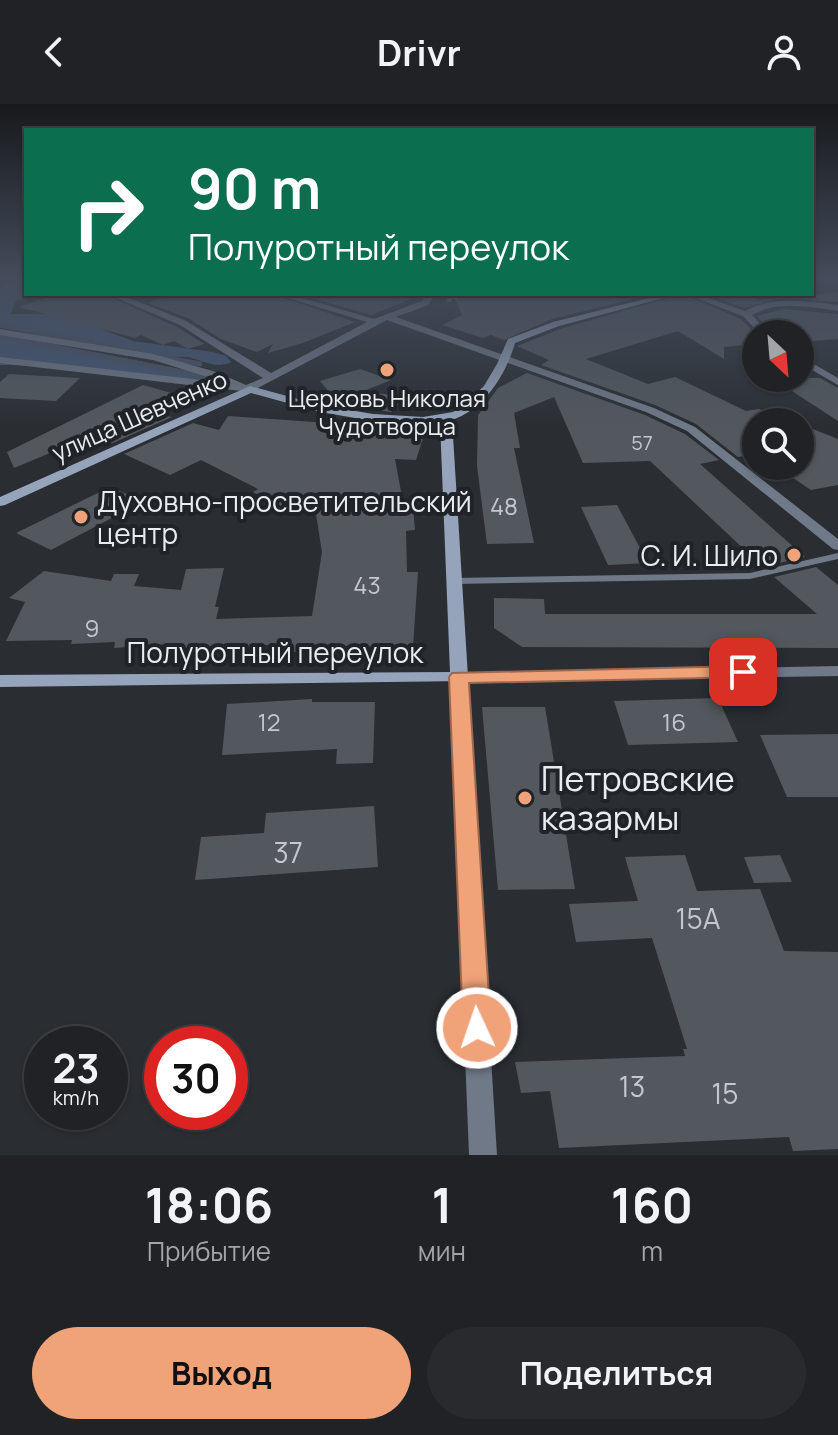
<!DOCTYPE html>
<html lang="ru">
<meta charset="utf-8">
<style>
:root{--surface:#202226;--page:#282a2e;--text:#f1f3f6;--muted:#a2a4a7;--line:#3d3f43;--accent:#f0a279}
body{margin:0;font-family:Manrope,sans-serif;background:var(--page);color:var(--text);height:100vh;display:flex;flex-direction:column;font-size:30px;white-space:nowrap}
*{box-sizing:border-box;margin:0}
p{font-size:26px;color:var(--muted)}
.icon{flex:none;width:44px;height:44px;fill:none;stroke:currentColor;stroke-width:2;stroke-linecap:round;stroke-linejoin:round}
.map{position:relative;height:1051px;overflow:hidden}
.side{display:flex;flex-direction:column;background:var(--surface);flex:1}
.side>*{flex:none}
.banner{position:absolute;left:24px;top:24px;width:790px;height:168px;border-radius:0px;box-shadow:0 2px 6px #0004,0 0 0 2px var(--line);background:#0b6e4f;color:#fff;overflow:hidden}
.needle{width:52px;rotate:154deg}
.controls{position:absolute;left:742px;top:216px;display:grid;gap:16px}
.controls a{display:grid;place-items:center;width:72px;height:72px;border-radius:50%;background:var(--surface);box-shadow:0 2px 6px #0004,0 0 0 2px var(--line);font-size:40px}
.speed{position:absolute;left:24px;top:922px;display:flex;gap:16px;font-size:40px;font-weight:700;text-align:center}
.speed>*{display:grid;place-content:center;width:104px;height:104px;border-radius:50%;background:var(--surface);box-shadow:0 2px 6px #0004,0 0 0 2px var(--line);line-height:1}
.speed small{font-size:20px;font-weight:400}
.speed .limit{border:12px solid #d22;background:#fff;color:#111}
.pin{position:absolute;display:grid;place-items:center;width:68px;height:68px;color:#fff;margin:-34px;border-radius:16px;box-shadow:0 4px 12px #0006}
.me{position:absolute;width:88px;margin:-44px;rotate:357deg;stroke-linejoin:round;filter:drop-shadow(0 0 6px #0008)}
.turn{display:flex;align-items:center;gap:28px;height:168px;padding:0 32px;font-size:36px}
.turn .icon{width:104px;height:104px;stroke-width:2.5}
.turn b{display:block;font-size:56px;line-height:68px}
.eta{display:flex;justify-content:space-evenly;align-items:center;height:136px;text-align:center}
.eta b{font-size:48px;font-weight:700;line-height:56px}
.primary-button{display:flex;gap:16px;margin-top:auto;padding:16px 32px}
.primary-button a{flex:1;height:92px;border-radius:48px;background:var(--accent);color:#111;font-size:32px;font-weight:700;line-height:92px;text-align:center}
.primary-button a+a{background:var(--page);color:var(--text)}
header{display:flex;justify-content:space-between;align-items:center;height:104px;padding:0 32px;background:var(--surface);font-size:36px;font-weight:700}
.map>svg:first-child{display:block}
.forest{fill:#435775}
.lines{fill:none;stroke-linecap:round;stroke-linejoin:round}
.stream{stroke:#485366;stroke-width:5}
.building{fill:#53585e}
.path{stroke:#777a7f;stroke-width:3;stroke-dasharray:5 2;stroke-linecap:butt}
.lane{fill:#707988;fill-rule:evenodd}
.street{fill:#707988;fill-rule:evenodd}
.secondary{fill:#95a4bb;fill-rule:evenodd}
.route{fill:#f0a279;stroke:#9c694f;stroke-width:2}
.poi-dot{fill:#f0a279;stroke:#202429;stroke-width:3}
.labels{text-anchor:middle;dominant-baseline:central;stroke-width:8;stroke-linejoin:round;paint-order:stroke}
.far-number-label{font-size:20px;fill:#c4c7cc}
.far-poi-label{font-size:24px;fill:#e9ecf0;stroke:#202429}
.far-street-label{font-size:24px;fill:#e9ecf0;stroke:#202429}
.number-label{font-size:24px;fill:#c4c7cc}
.poi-label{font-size:28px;fill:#e9ecf0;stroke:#202429;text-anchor:start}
.street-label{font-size:28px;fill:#e9ecf0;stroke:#202429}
.near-number-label{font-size:28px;fill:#c4c7cc}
.near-poi-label{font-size:34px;fill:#e9ecf0;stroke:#202429;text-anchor:start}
</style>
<header><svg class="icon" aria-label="back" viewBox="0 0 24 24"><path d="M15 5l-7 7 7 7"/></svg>Drivr<svg class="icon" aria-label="person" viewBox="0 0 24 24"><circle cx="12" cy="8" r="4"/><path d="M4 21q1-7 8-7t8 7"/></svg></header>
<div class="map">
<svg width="838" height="1051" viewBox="0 0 838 1051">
<rect width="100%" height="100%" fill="#2a2e33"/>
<!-- forest -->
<g class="forest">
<path d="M13,176H26V190H31L15,198L11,210H61L133,237L213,248L226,252L231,258C215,267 199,253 183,253C121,251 62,229 0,224V184Z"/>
<path d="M0,230L185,266L208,276L202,282C134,277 69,260 0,261Z"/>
</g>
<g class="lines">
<!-- stream -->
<g class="stream">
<polyline points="0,221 141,248"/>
<polyline points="0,232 207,273"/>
<polyline points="154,251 200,260"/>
</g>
</g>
<!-- building -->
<g class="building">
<polygon points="838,188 838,198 779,194 745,204 706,190 743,190 760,196"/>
<polygon points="57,190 104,190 179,224 204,240 188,245 174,237 163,241 141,231 135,234 19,203"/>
<polygon points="177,190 272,190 355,218 303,239 268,249 273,240 257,248 221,235 188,214 148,199"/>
<polygon points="299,190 421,190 421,191 371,211"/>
<polygon points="453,190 653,190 552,215 504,236 491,231 483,234 442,221 462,211"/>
<polygon points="682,190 741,215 756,230 756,240 724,243 724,255 678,227 586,255 648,280 675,273 746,307 759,305 794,318 756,318 756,350 738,353 696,320 655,301 541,261 549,256 517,242 560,225"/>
<polygon points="783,205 838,210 838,235 800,238 800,230 773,230 757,212"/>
<polygon points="360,265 391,276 364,287 405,293 391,308 340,301 320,277"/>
<polygon points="527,269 645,311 685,330 719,356 700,360 805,453 763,463 650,357 583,359 554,293 514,309 520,344 514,344 534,439 487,440 477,362 478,311 498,284"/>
<polygon points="9,270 80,274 56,297 0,294 0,278"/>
<polygon points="772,274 820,274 838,284 838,317"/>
<polygon points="143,281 175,290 141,308 172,313 106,342 86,334 14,364 7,348"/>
<polygon points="228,312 356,321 352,316 379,321 375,325 425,328 416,356 395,355 404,404 413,404 415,426 406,427 407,468 418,468 413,543 335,542 334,548 284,548 286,540 181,545 182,539 114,544 115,538 71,540 72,536 6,537 25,498 9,494 44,467 111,477 114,470 139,470 134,482 181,486 186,465 224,464 215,503 219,503 216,515 312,512 322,448 313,391 285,404 253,388 258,385 201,356 170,371 124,350 193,319 219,326"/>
<polygon points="800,320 838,335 838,381 811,386 775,362 800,362"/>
<polygon points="110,383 144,397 51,446 16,429"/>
<polygon points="617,401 648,459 608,461 581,403"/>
<polygon points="816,463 838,481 838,544 522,543 494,524 494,494 544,495 545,510 817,510 774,473"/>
<polygon points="718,594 738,638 628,641 614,597"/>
<polygon points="312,595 312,598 375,598 373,659 336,660 337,645 222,651 227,600"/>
<polygon points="482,603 545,603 575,785 498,786"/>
<polygon points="838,630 838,693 787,693 760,631"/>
<polygon points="374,702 378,763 195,776 201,733 264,729 266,709"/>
<polygon points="685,751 697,787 760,785 784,847 838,848 838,1045 793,1047 789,1033 559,1044 550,987 521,989 515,958 685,952 683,945 687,945 652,834 576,838 569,800 638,797 625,753"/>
<polygon points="780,751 792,778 754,779 744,753"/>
</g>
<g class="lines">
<!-- path -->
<polyline class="path" points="447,197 465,190"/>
<!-- lane -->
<polygon class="lane" points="838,449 838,455 750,475 454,480 448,477 454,474 750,469"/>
<!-- street -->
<g class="street">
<polygon points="107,190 119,190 186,217 271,269 367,218 275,190 288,190 374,215 422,197 427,190 436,190 428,201 396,213 654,304 695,323 838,435 838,446 833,445 687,327 646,308 387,216 250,288 0,259 0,253 227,279 153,256 0,231 0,225 153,250 216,268 246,281 263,274 180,221"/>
<path d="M685,190H697L745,207C774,191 807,198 838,201V207C810,203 778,196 752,211L770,230H760L743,212Z"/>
<polygon points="800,252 838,274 838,281 800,259"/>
<polygon points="838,562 838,572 468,578 497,1051 469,1051 450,573 453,569"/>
</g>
<!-- secondary -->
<path class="secondary" d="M665,190H679L559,222L515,239C506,270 485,305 452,316L468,573L465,577L0,583V571L450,568L440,318L399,320L373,317L320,308L251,289L5,401L0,402V393L250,282L320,301L373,310L423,313L453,308L464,301L484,282L497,260L508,235L553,218Z"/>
</g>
<!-- sky -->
<linearGradient id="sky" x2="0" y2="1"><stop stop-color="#17191c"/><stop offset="0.54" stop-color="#444c5b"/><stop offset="1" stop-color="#444c5b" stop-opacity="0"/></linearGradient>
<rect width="838" height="323" fill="url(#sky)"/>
<!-- route -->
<polygon class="route" points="743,562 750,564 753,568 750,573 469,579 491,924 487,933 477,937 467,933 463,924 449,573 452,569"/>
<!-- markers -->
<g class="poi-dot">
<circle cx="387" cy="266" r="8"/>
<circle cx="81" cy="413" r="8"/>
<circle cx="794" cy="451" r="8"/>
<circle cx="525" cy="694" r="8"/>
</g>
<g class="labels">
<!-- far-number labels -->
<g class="far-number-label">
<text x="642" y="338">57</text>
</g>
<!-- far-poi labels -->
<g class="far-poi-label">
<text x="387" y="293">Церковь Николая<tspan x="387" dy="28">Чудотворца</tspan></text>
</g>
<!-- far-street labels -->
<g class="far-street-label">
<text transform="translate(139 311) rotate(-24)">улица Шевченко</text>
</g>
<!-- number labels -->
<g class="number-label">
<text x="504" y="401">48</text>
<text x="367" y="480">43</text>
<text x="92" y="523">9</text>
<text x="269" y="617">12</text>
<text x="674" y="617">16</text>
</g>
<!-- poi labels -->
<g class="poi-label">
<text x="97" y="397">Духовно-просветительский<tspan x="97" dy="32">центр</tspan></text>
<text x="778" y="451" text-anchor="end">С. И. Шило</text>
</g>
<!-- street labels -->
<g class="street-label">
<text x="275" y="548">Полуротный переулок</text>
</g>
<!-- near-number labels -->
<g class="near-number-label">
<text x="288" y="748">37</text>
<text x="698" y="814">15А</text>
<text x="632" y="982">13</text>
<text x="725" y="989">15</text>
</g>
<!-- near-poi labels -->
<g class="near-poi-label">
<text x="541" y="674">Петровские<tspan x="541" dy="39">казармы</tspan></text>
</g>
</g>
</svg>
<div class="controls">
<a><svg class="needle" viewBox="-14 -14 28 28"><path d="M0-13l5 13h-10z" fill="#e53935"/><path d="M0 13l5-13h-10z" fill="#a2a4a7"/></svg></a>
<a><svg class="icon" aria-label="search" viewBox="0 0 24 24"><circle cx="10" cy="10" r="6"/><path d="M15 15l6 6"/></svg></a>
</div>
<div class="speed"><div>23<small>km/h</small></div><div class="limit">30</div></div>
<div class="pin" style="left:743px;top:568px;background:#d93025"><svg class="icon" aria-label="arrive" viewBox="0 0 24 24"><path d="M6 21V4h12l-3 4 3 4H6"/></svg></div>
<svg class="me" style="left:477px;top:924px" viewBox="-20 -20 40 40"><circle r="17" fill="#f0a279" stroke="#fff" stroke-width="3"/><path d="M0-11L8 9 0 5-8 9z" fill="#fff"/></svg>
<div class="banner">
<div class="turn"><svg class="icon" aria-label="right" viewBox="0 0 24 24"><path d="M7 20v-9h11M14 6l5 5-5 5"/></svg><div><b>90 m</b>Полуротный переулок</div></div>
</div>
</div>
<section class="side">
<div class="eta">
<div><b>18:06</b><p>Прибытие</p></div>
<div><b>1</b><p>мин</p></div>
<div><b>160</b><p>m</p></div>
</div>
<div class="primary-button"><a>Выход</a><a>Поделиться</a></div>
</section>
